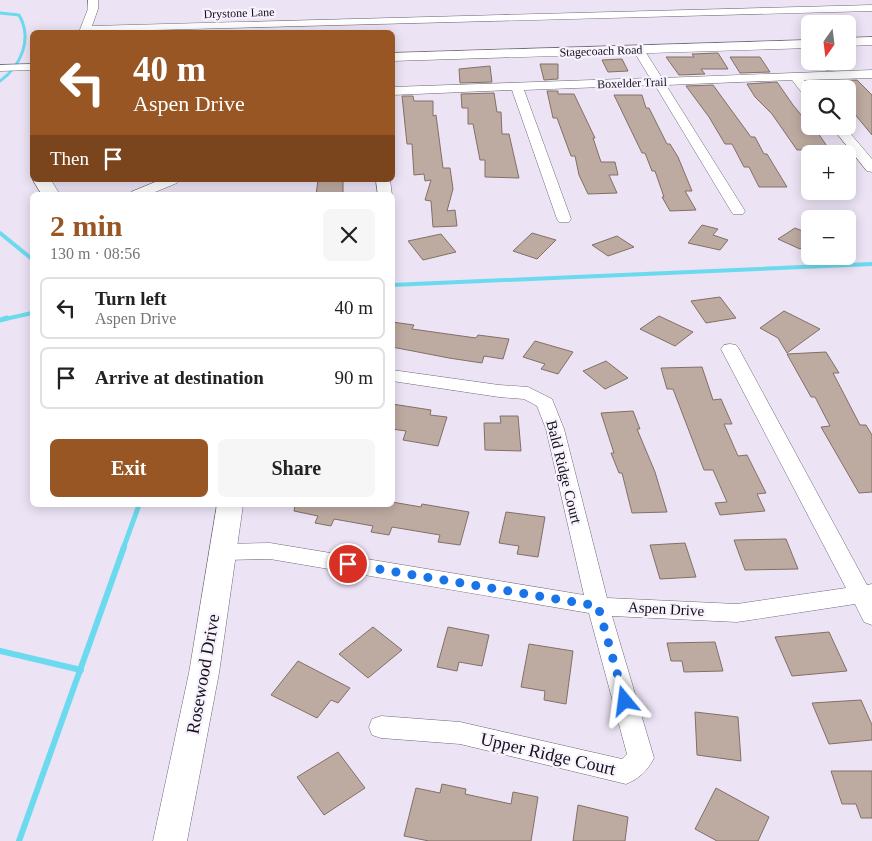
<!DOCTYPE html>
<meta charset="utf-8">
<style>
:root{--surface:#fff;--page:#f6f6f6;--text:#222;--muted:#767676;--line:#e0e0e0;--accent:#995625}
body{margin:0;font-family:"Times New Roman",serif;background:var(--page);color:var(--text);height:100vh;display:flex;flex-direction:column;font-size:19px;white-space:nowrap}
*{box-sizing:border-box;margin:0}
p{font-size:16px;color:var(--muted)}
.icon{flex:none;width:28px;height:28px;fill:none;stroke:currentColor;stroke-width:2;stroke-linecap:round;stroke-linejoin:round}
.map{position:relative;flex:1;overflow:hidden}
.side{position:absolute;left:30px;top:192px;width:365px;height:315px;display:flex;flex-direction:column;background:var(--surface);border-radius:8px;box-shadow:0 2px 12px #0003}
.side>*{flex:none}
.banner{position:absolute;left:30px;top:30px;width:365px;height:152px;border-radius:8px;box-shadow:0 2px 12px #0003;background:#995625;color:#fff;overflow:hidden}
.needle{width:32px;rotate:194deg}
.controls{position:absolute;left:801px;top:15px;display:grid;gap:10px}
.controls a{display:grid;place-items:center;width:55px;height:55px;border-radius:8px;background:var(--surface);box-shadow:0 2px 12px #0003;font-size:25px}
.pin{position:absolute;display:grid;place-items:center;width:42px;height:42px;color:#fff;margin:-21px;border:2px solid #fff;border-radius:50%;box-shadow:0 1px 5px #0007}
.me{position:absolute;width:55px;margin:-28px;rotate:344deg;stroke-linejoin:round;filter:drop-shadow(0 0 4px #0008)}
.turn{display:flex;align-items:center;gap:18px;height:105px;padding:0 20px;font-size:22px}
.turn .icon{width:65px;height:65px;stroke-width:2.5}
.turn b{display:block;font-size:35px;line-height:42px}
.then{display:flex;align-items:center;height:48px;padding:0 20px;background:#0003;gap:10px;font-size:19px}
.round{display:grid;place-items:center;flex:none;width:52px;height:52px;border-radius:8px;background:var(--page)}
.head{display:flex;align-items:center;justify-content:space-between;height:85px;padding:0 20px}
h1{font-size:30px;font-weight:700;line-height:38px;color:var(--accent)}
.cta{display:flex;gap:10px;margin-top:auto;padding:10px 20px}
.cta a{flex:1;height:58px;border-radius:8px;background:var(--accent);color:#fff;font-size:20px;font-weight:700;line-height:58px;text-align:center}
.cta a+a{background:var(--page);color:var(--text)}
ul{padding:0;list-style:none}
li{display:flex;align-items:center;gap:15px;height:62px;margin:0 10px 8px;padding:0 10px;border:2px solid var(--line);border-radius:8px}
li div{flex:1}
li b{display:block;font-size:19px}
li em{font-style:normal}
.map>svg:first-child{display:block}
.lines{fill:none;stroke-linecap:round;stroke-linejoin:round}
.stream-far3{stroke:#6cdaee;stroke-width:3}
.stream-far2{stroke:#6cdaee;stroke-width:4}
.stream-far1{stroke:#6cdaee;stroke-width:5}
.stream{stroke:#6cdaee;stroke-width:6}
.building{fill:#bdaaa1;stroke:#827067}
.minor-casing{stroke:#706878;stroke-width:1}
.major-casing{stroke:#706878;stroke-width:1}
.minor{fill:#fff;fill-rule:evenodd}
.major{fill:#fff;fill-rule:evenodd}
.route{stroke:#1a73e8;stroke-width:9;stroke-dasharray:0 16.2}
.labels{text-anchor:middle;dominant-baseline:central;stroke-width:4.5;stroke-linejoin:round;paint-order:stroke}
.far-street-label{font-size:12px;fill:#151118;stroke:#f7f2fd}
.street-label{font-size:15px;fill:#151118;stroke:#f7f2fd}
.near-street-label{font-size:18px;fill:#151118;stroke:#f7f2fd}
</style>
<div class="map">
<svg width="872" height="841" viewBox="0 0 872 841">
<rect width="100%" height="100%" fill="#ece3f5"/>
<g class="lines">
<!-- stream-far3 -->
<path class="stream-far3" d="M0,13L19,15C33,39 21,66 0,81"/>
<!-- stream-far2 -->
<g class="stream-far2">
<polyline points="0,233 32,259"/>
<polyline points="392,285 872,264"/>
<polyline points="1,320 32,313"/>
</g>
<!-- stream-far1 -->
<g class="stream-far1">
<polyline points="0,320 7,318"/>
<polyline points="123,549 139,505"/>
</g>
<!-- stream -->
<g class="stream">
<polyline points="0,651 81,670"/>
<polyline points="19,841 124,547"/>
</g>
</g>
<!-- building -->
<g class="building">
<polygon points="718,53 728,69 701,69 705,74 679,75 666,57 694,57 692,54"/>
<polygon points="730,57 760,57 770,72 740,73"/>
<polygon points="622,59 628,71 608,72 602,60"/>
<polygon points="818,61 839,61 846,69 826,70"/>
<polygon points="540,64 558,64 558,79 544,80"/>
<polygon points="490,66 492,82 460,83 459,69"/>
<polygon points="857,80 872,95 872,135 848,106 848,89 843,89 836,81"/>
<polygon points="777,82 793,105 810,126 813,126 829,149 797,150 772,114 755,97 747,84"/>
<polygon points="713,85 751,137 755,137 764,154 767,154 787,187 759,187 749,167 744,167 732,144 725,144 709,117 686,86"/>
<polygon points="547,91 558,91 558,94 574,94 595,138 593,138 601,162 615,162 618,175 609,175 617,193 588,194 579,175 575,156 571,156 557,118 553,118"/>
<polygon points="494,93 497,112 501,112 502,134 509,134 519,178 485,177 485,160 480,160 473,124 468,124 468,108 462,108 461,94"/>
<polygon points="614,95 642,95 646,108 649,108 667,144 670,144 678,157 692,191 685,191 696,210 670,211 662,197 664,197 655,171 652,171 645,153 642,153"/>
<polygon points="402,96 413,96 414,101 433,101 433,116 436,115 443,168 450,168 453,189 447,211 455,210 457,226 433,227 431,201 425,200 431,180 425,181 424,174 414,175 412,144 407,144"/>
<polygon points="318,180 343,180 343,195 316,195"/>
<polygon points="702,225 718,229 713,235 728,240 720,250 688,243"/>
<polygon points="795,228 810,234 810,242 800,249 778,239"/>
<polygon points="532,233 556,240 537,259 513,251"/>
<polygon points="441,234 456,252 423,260 408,241"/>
<polygon points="617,236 634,247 608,256 592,245"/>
<polygon points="720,297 736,318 706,323 691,301"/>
<polygon points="784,311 820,329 787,353 778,338 760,328"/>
<polygon points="659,316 693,332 675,346 640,329"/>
<polygon points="392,322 414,325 412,329 476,338 478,335 509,339 503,359 484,356 482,363 449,358 392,347"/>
<polygon points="535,341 573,352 558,374 541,369 545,364 523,357"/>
<polygon points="826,352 839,373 833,373 860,425 866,425 872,435 872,492 859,493 821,427 830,426 815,397 811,397 787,354"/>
<polygon points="606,361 628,378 605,389 583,371"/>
<polygon points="702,367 713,400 721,399 732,424 724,424 738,456 747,455 766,493 757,494 765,511 720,515 715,503 727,502 713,470 704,470 673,389 667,389 661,368"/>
<polygon points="392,404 431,410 430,415 447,417 438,446 403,440 406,431 392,429"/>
<polygon points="633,411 640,429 637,429 655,472 667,512 632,513 622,473 619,473 611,453 614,453 601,413"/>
<polygon points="500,416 518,416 521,451 485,450 484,423 501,423"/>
<polygon points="392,502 421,507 422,504 469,512 460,545 438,542 440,535 392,527 389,535 371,532 373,526 334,519 331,526 315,523 318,516 294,511 295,505 392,505"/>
<polygon points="506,512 545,517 538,557 517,554 519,546 499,543"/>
<polygon points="786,539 798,569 745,570 734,540"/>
<polygon points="685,543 696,577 660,579 650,545"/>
<polygon points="373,627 402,650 368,678 339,654"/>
<polygon points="448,627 489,635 482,666 459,662 457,671 437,667"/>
<polygon points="829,632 847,671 792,676 775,637"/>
<polygon points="715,642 723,671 684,672 682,661 671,661 667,643"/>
<polygon points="529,644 573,651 566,704 544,700 545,691 521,687"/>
<polygon points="298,661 350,688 338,703 331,700 317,718 271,695"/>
<polygon points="861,700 872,725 872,740 829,744 812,703"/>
<polygon points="695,712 738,717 741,761 697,755"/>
<polygon points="338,752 365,788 324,815 297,777"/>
<polygon points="831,771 872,771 872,818 861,818 856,804 842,804"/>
<polygon points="442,784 466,789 465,794 511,804 513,792 538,797 531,841 429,841 404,836 416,788 440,793"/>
<polygon points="716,788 769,817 758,841 717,841 695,829"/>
<polygon points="578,805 628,817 625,841 573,841"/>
</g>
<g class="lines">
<!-- minor casing -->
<g class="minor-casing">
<g id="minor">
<polygon points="88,0 98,0 98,9 92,26 872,5 872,11 79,32 88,9"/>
<polygon points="639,47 643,48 662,78 872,70 872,78 804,80 811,89 810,99 806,98 792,80 666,85 745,211 743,214 733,214 731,211 655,85 524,90 571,219 569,222 559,222 557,219 512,90 392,95 392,87 650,78 633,50"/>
<polygon points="32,64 32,70 0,71 0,65"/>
<polygon points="831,126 844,126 872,159 872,172 867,171"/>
<polygon points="160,180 179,180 177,183 148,195 129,195 131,192"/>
<polygon points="376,180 390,180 392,195 378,195"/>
<path d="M730,344L736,345L739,349L867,585L872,584V625L864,622L855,604L737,622L612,616L654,758C648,770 639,779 626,784L460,744L381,738L372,735L369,727L372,719L381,716L460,722L622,759L627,754L589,613L270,559L224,560L216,558L213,552L216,546L224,544L270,543L584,595L546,429L537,406L524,399L499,397L392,381V370L499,385L528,387L552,399L564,429L607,598L737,604L846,588L721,349L724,345Z"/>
</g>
</g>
<!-- major casing -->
<g class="major-casing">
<g id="major">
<polygon points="872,37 872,45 848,46 848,38"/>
<polygon points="810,40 810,48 392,61 392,53"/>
<polygon points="33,180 51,180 60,195 42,195"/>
<polygon points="217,505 243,505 219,673 187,841 153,841 189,673"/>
</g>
</g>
<!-- minor -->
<use href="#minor" class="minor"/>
<!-- major -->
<use href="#major" class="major"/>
</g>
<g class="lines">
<!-- route -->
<polyline class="route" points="348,564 598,606 625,701"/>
</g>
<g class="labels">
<!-- far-street labels -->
<g class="far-street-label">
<text transform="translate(239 13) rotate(-2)">Drystone Lane</text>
<text transform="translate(601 51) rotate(-2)">Stagecoach Road</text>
<text transform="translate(632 83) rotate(-2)">Boxelder Trail</text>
</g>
<!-- street labels -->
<g class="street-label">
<text transform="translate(564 472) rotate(76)">Bald Ridge Court</text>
<text transform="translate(666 609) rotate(3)">Aspen Drive</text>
</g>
<!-- near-street labels -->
<g class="near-street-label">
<text transform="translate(203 674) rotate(-80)">Rosewood Drive</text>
<text transform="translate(548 754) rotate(13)">Upper Ridge Court</text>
</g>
</g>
</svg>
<div class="controls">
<a><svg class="needle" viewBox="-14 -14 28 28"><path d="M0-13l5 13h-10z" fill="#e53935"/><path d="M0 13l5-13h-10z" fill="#767676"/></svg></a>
<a><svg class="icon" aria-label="search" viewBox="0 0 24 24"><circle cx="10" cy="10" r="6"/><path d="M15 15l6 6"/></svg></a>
<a>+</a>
<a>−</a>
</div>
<div class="pin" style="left:348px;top:564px;background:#d93025"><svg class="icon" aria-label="arrive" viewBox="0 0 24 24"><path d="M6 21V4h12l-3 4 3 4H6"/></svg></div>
<svg class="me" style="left:625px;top:701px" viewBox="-20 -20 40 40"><path d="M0-17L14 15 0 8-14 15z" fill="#1a73e8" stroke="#fff" stroke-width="4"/></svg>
<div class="banner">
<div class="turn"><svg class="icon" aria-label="left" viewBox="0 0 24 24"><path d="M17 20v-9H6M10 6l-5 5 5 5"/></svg><div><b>40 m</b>Aspen Drive</div></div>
<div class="then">Then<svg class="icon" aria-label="arrive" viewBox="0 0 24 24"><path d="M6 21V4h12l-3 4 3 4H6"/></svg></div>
</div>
<section class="side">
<div class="head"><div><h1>2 min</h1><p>130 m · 08:56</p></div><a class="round"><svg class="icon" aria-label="close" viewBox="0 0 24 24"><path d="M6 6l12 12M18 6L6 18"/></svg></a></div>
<ul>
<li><svg class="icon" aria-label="left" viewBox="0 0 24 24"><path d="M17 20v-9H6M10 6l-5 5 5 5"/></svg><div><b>Turn left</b><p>Aspen Drive</p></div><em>40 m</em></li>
<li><svg class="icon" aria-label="arrive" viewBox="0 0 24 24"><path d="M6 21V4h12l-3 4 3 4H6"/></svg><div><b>Arrive at destination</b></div><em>90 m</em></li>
</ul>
<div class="cta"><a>Exit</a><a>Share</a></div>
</section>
</div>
